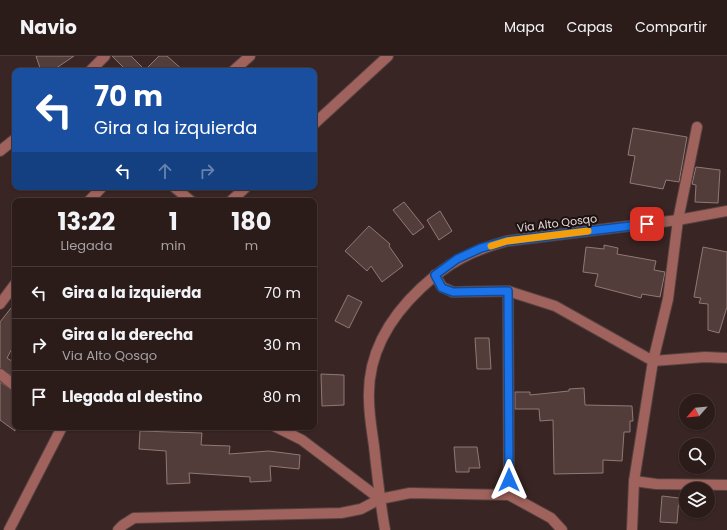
<!DOCTYPE html>
<html lang="es">
<style>
:root{--surface:#2b1c1a;--page:#372927;--text:#f1f3f6;--muted:#a6a1a2;--line:#473a39}
body{margin:0;font-family:Poppins,sans-serif;background:var(--page);color:var(--text);height:100vh;display:flex;flex-direction:column;font-size:15px;white-space:nowrap}
*{box-sizing:border-box;margin:0}
p{font-size:13px;color:var(--muted)}
.icon{flex:none;width:22px;height:22px;fill:none;stroke:currentColor;stroke-width:2;stroke-linecap:round;stroke-linejoin:round}
.map{position:relative;flex:1;overflow:hidden}
.sheet{position:absolute;left:12px;top:142px;width:305px;height:232px;display:flex;flex-direction:column;background:var(--surface);border-radius:8px;box-shadow:0 1px 3px #0004,0 0 0 1px var(--line)}
.sheet>*{flex:none}
.guide{position:absolute;left:12px;top:12px;width:305px;height:122px;border-radius:8px;box-shadow:0 1px 3px #0004,0 0 0 1px var(--line);background:#1a4fa0;color:#fff;overflow:hidden}
.needle{width:26px;rotate:243deg}
.tools{position:absolute;left:679px;top:338px;display:grid;gap:8px}
.tools a{display:grid;place-items:center;width:36px;height:36px;border-radius:50%;background:var(--surface);box-shadow:0 1px 3px #0004,0 0 0 1px var(--line);font-size:20px}
.pin{position:absolute;display:grid;place-items:center;width:34px;height:34px;color:#fff;margin:-17px;border-radius:8px;box-shadow:0 2px 6px #0006}
.me{position:absolute;width:44px;margin:-22px;rotate:0deg;stroke-linejoin:round;filter:drop-shadow(0 0 3px #0008)}
.turn{display:flex;align-items:center;gap:14px;height:84px;padding:0 16px;font-size:18px}
.turn .icon{width:52px;height:52px;stroke-width:2.5}
.turn b{display:block;font-size:28px;line-height:34px}
.lanes{display:flex;align-items:center;height:38px;padding:0 16px;background:#0003;justify-content:center;gap:20px;direction:ltr}
.lanes .off{opacity:.35}
.eta{display:flex;justify-content:space-evenly;align-items:center;height:68px;text-align:center}
.eta b{font-size:24px;font-weight:700;line-height:28px}
ul{padding:0;list-style:none}
li{display:flex;align-items:center;gap:12px;height:52px;padding:0 16px;border-top:1px solid var(--line)}
li div{flex:1}
li b{display:block;font-size:15px}
li em{font-style:normal}
header{display:flex;align-items:center;gap:24px;box-sizing:border-box;height:56px;padding:0 20px;background:var(--surface);border-bottom:1px solid var(--line)}
header strong{font-size:19px}
nav{display:flex;gap:22px;margin-inline-start:auto;font-size:14px}
.map>svg:first-child{display:block}
.building{fill:#533d3a;stroke:#917875}
.lines{fill:none;stroke-linecap:round;stroke-linejoin:round}
.minor-casing{stroke:#554240;stroke-width:12}
.minor{stroke:#a0625c;stroke-width:10}
.route-casing{stroke:#114b97;stroke-width:10}
.route{stroke:#1a73e8;stroke-width:7}
.slow{stroke:#f59e0b;stroke-width:7}
.labels{text-anchor:middle;dominant-baseline:central;stroke-width:4;stroke-linejoin:round;paint-order:stroke}
.street-label{font-size:11px;fill:#eadcda;stroke:#1a1110}
</style>
<header>
<strong>Navio</strong>
<nav><a>Mapa</a><a>Capas</a><a>Compartir</a></nav>
</header>
<div class="map">
<svg width="727" height="474" viewBox="0 0 727 474">
<rect width="100%" height="100%" fill="#392523"/>
<!-- building -->
<g class="building">
<polygon points="36,0 74,0 52,15 41,15"/>
<polygon points="112,0 131,0 145,14 159,0 167,0 184,15 127,15"/>
<polygon points="633,72 687,81 679,126 666,124 663,133 630,127 635,100 628,99"/>
<polygon points="696,111 720,114 718,147 695,146 696,129 692,128"/>
<polygon points="404,146 424,171 413,179 393,154"/>
<polygon points="440,155 452,175 439,184 427,164"/>
<polygon points="369,170 390,188 389,190 403,210 382,226 371,210 367,215 345,195"/>
<polygon points="604,189 618,192 617,198 656,205 654,214 665,216 660,241 642,238 641,242 595,230 598,218 583,216 586,191 604,193"/>
<polygon points="703,191 727,196 727,251 719,277 708,274 708,248 699,247 701,242 694,241"/>
<polygon points="348,239 362,246 349,272 335,265"/>
<polygon points="15,247 15,287 7,302 15,307 15,322 0,312 0,266"/>
<polygon points="475,282 489,282 491,313 477,313"/>
<polygon points="321,318 344,319 344,349 322,350"/>
<polygon points="0,326 15,336 15,375 0,364"/>
<polygon points="584,332 585,349 632,350 633,365 630,365 630,376 624,376 622,405 603,404 603,417 554,418 553,364 540,365 539,353 515,353 515,336 530,336 530,339 569,335 569,333"/>
<polygon points="140,375 202,377 201,389 230,390 229,398 269,395 300,399 299,413 270,410 271,425 250,426 250,421 189,417 190,427 167,428 166,395 139,393"/>
<polygon points="454,391 477,391 480,412 469,412 469,416 456,416"/>
<polygon points="662,440 679,442 677,467 660,466"/>
</g>
<g class="lines">
<!-- minor casing -->
<g class="minor-casing">
<g id="minor">
<polyline points="90,15 105,0"/>
<polyline points="233,15 250,0"/>
<polyline points="314,68 388,0"/>
<polyline points="0,95 15,83"/>
<polyline points="174,131 191,145"/>
<polyline points="89,145 102,131"/>
<polyline points="231,145 246,131"/>
<polyline points="435,219 442,231 453,236 508,235 555,250 653,305 705,301 727,302"/>
<polyline points="508,235 509,439"/>
<polyline points="0,248 15,228"/>
<polyline points="0,318 15,330"/>
<polyline points="276,371 302,384 380,443"/>
<polyline points="634,425 656,428 727,429"/>
<polyline points="9,474 62,371"/>
<polyline points="118,474 123,469 134,462 341,457 361,453 380,443 410,437 509,439 551,462 562,474"/>
<path d="M385,474C380,446 377,418 374,390C372,375 369,359 369,344C367,300 389,262 421,232C448,207 470,195 507,185L678,164L727,155"/>
<polyline points="632,474 634,425 653,305 668,243 678,164 697,71"/>
</g>
</g>
<!-- minor -->
<use href="#minor" class="minor"/>
</g>
<g class="lines">
<!-- route casing -->
<g class="route-casing">
<polyline id="route" points="509,424 508,235 453,236 442,232 435,219 457,203 481,192 507,185 647,168"/>
</g>
<!-- route -->
<use href="#route" class="route"/>
<!-- slow -->
<polyline class="slow" points="491,190 507,185 588,175"/>
</g>
<g class="labels">
<!-- street labels -->
<g class="street-label">
<text transform="translate(557 167) rotate(-7)">Via Alto Qosqo</text>
</g>
</g>
</svg>
<div class="tools">
<a><svg class="needle" viewBox="-14 -14 28 28"><path d="M0-13l5 13h-10z" fill="#e53935"/><path d="M0 13l5-13h-10z" fill="#a6a1a2"/></svg></a>
<a><svg class="icon" aria-label="search" viewBox="0 0 24 24"><circle cx="10" cy="10" r="6"/><path d="M15 15l6 6"/></svg></a>
<a><svg class="icon" aria-label="layers" viewBox="0 0 24 24"><path d="M12 4l9 5-9 5-9-5zM3 14l9 5 9-5"/></svg></a>
</div>
<div class="pin" style="left:647px;top:168px;background:#d93025"><svg class="icon" aria-label="arrive" viewBox="0 0 24 24"><path d="M6 21V4h12l-3 4 3 4H6"/></svg></div>
<svg class="me" style="left:509px;top:424px" viewBox="-20 -20 40 40"><path d="M0-17L14 15 0 8-14 15z" fill="#1a73e8" stroke="#fff" stroke-width="4"/></svg>
<div class="guide">
<div class="turn"><svg class="icon" aria-label="left" viewBox="0 0 24 24"><path d="M17 20v-9H6M10 6l-5 5 5 5"/></svg><div><b>70 m</b>Gira a la izquierda</div></div>
<div class="lanes"><svg class="icon" aria-label="left" viewBox="0 0 24 24"><path d="M17 20v-9H6M10 6l-5 5 5 5"/></svg><svg class="icon off" aria-label="ahead" viewBox="0 0 24 24"><path d="M12 20V5M6 11l6-6 6 6"/></svg><svg class="icon off" aria-label="right" viewBox="0 0 24 24"><path d="M7 20v-9h11M14 6l5 5-5 5"/></svg></div>
</div>
<section class="sheet">
<div class="eta">
<div><b>13:22</b><p>Llegada</p></div>
<div><b>1</b><p>min</p></div>
<div><b>180</b><p>m</p></div>
</div>
<ul>
<li><svg class="icon" aria-label="left" viewBox="0 0 24 24"><path d="M17 20v-9H6M10 6l-5 5 5 5"/></svg><div><b>Gira a la izquierda</b></div><em>70 m</em></li>
<li><svg class="icon" aria-label="right" viewBox="0 0 24 24"><path d="M7 20v-9h11M14 6l5 5-5 5"/></svg><div><b>Gira a la derecha</b><p>Via Alto Qosqo</p></div><em>30 m</em></li>
<li><svg class="icon" aria-label="arrive" viewBox="0 0 24 24"><path d="M6 21V4h12l-3 4 3 4H6"/></svg><div><b>Llegada al destino</b></div><em>80 m</em></li>
</ul>
</section>
</div>
